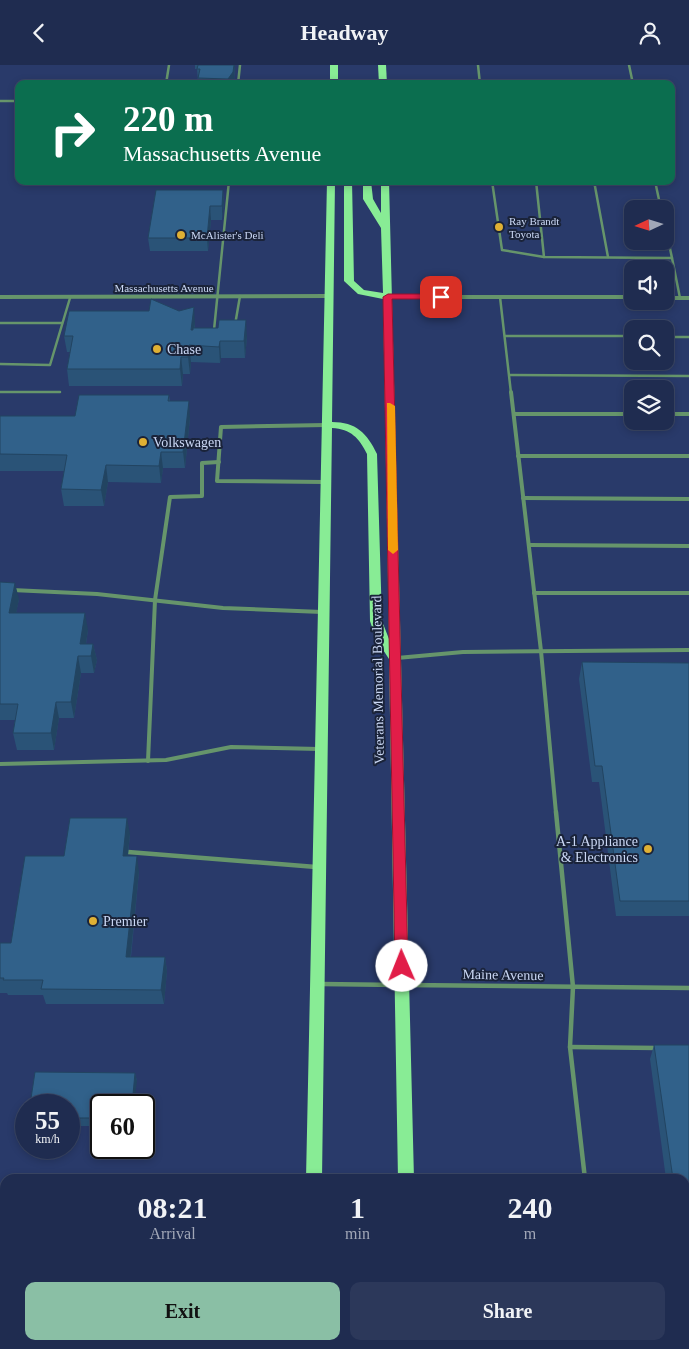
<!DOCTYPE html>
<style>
:root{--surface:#1f2c50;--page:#2c385a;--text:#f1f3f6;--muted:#a1a7b7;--line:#3c4867;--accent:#8abfa5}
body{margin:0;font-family:Georgia,serif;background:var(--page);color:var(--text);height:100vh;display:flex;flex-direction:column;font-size:19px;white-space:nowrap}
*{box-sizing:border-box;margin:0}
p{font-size:16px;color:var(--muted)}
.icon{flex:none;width:28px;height:28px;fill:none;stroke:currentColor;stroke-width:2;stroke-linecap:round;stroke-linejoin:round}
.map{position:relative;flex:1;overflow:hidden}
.panel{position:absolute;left:0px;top:1109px;width:690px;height:176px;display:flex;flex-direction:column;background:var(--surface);border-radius:15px 15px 0 0;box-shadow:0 2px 8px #0003,0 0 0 1px var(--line)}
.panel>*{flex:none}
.top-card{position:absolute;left:15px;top:15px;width:660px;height:105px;border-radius:10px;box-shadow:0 2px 8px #0003,0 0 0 1px var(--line);background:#0b6e4f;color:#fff;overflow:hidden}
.needle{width:32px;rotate:266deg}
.buttons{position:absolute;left:624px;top:135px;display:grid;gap:10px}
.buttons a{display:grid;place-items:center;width:50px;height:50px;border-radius:10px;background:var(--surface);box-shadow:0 2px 8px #0003,0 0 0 1px var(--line);font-size:25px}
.speed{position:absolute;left:15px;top:1029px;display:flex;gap:10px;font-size:25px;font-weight:700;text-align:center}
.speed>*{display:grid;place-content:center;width:65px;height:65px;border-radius:50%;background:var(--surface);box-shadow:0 2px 8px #0003,0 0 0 1px var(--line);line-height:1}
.speed small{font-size:12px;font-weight:400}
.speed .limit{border:2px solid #111;border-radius:8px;background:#fff;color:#111}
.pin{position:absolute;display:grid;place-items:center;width:42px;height:42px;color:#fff;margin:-21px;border-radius:10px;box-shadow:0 2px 8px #0006}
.me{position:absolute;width:55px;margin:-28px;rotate:359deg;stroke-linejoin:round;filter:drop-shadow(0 0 4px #0008)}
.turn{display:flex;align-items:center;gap:18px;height:105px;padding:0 25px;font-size:22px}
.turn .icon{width:65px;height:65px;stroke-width:2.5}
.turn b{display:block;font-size:35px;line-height:42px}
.eta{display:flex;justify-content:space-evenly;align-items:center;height:85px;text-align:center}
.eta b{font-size:30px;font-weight:700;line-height:35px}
.primary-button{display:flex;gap:10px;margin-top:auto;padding:10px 25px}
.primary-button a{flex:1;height:58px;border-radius:10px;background:var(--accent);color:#111;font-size:20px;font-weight:700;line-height:58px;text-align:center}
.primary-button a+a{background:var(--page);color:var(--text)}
header{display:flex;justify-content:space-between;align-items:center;height:65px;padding:0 25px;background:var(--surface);font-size:22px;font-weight:700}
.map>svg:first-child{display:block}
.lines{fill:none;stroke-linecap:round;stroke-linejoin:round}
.lane-far2{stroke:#66956b;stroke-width:2.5}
.lane-far1{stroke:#66956b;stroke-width:4}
.lane{stroke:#66956b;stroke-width:4.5}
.street-far1{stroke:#66956b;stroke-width:4}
.street{stroke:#66956b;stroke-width:6}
.primary{fill:#88ec95;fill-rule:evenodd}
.wall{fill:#2a5377}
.shaded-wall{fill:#224461}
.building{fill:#31618a;stroke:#224461}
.route{fill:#e11d48;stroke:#92132f}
.slow{fill:#f59e0b}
.poi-dot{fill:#dfb034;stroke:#1a2339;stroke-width:2}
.labels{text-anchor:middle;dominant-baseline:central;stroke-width:4;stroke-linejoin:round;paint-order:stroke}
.far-poi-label{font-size:11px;fill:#cbd8f5;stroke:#1a2339;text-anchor:start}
.far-street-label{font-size:11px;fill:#cbd8f5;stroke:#1a2339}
.poi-label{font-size:14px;fill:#cbd8f5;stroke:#1a2339;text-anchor:start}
.street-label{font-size:14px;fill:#cbd8f5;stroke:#1a2339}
</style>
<header><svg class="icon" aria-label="back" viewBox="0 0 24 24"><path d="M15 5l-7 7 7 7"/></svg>Headway<svg class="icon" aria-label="person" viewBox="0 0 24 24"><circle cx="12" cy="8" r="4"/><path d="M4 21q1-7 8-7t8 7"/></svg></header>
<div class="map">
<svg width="689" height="1284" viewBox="0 0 689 1284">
<rect width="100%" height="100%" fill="#293a6a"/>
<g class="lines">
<!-- lane-far2 -->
<g class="lane-far2">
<polyline points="478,0 480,19"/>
<polyline points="629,0 633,19"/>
<polyline points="166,19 169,0"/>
<polyline points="238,19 240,0"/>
<polyline points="0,36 19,36"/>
<polyline points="492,116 502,185 544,192 672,193 665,160"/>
<polyline points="536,116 544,192"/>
<polyline points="594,116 608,192"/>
<polyline points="655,116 661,144"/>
<polyline points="672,193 680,233"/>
<polyline points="500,232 511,328"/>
<polyline points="0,258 62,258"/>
<polyline points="235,260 240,231"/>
<polyline points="214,265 229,116"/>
<polyline points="505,271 632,271"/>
<polyline points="665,272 689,272"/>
<polyline points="0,299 50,300 70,233"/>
<polyline points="510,310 689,311"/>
<polyline points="0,327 60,327"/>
</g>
<!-- lane-far1 -->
<g class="lane-far1">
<polyline points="511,327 541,586 556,748"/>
<polyline points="514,349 632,349"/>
<polyline points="665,349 689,349"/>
<polyline points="518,391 689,391"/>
<polyline points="324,417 217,416 221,362 326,360"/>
<polyline points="523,433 689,434"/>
<polyline points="529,480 689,481"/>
<polyline points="12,525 97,529 223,543 322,547"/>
<polyline points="534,528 689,528"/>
<polyline points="397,593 463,587 689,585"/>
<polyline points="148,696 155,535 170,432 202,431 202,398 219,397"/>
<polyline points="0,699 166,695 231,682 319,684"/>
</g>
<!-- lane -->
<g class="lane">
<polyline points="556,747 573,922 570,982 585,1114"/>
<polyline points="128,787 316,802"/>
<polyline points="321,919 399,920"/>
<polyline points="406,920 689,923"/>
<polyline points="570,982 658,983"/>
<polyline points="685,1213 689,1213"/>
<polyline points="115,1280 115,1284"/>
<polyline points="601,1280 602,1284"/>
</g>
<!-- street-far1 -->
<g class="street-far1">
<polyline points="0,232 329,231"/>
<polyline points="388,232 632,232"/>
<polyline points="665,233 689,233"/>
</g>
<!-- street -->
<polyline class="street" points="0,1174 5,1174"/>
<!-- primary -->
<g class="primary">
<rect x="330" y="0" width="8" height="19"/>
<polygon points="378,0 386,0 387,19 379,19"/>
<path d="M327,116H335L332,357C356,357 367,368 377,389L382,556L389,574L383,234L358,229L344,216V116H352L354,216L364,225L383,228L381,163L363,134V116H371L373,134L381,148V116H389L414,1114H398L389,594L376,574L370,556L367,389C359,373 351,364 332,363L322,1114H306Z"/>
<rect x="303" y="1280" width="16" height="4"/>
<rect x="338" y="1280" width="16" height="4"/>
<rect x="402" y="1280" width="16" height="4"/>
</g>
</g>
<!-- wall -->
<g class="wall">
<polygon points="195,0 235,0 234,19 199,19 199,17 198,17 197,4 195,4"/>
<polygon points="223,125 224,138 222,155 211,155 208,186 150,186 148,173"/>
<polygon points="195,258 195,263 247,272 245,293 221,293 220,298 191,297 190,309 183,309 182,321 69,321 67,304 70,287 67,287 64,271"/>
<polygon points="169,330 170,336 190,353 185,403 163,403 161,418 108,417 104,441 64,441 61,424 64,406 0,406 0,351 75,351"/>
<polygon points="0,517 19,534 16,548 88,565 86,579 93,579 97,595 94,608 81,608 74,653 59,653 54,685 17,685 13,668 15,655 0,655"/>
<polygon points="582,597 689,598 689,851 616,851 599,717 592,717 579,614"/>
<polygon points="130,769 128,791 139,807 131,892 165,892 167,906 164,939 46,939 43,930 8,930 7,928 0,928 0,878 11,878"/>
<polygon points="654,980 689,980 689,1194 685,1194 685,1114 666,1114 650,994"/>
<polygon points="135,1008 137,1016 101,1040 101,1061 69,1061 69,1040"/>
<polygon points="677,1280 685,1280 689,1284 678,1284"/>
</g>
<!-- shaded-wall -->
<g class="shaded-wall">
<polygon points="234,0 235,0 234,19 229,19 228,14"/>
<polygon points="223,125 224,138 222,155 222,141"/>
<polygon points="210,141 211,155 208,186 207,173"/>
<polygon points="194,242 195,258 193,281 191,265"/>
<polygon points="246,255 247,272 245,293 244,276"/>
<polygon points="220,276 221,293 220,298 219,282"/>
<polygon points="189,280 191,297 190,309 188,292"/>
<polygon points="181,292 183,309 182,321 180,304"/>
<polygon points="189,336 190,353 185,403 183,387"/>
<polygon points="161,387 163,403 161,418 159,401"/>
<polygon points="106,400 108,417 104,441 101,425"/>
<polygon points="15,518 19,534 13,564 9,548"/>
<polygon points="85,548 88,565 84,591 80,579"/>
<polygon points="93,579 97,595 94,608 91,591"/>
<polygon points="78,591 81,608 74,653 71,637"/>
<polygon points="56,637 59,653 54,685 51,668"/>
<polygon points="127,753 130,769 126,807 123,791"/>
<polygon points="137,791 139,807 129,907 126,892"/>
<polygon points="165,892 167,906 164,939 161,925"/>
<polygon points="135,1008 137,1016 134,1040 132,1040"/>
</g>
<!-- building -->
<g class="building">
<polygon points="198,0 234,0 233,7 228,14 198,13 200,4 197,4"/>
<polygon points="156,125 223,125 222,141 210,141 207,173 148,173"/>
<polygon points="151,234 179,246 194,242 191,265 193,265 193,263 218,263 219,255 246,255 244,276 220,276 219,282 189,280 188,292 181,292 180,304 67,304 73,271 64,271 69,246 149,246"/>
<polygon points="79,330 169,330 168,336 189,336 183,387 161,387 159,401 106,400 101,425 61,424 67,390 0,389 0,351 75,351"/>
<polygon points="0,517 15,518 9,548 85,548 80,579 93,579 91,591 78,591 71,637 56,637 51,668 13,668 18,639 0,639"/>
<polygon points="582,597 689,598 689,836 620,836 602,701 595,701"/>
<polygon points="70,753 127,753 123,791 137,791 126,892 165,892 161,925 41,924 43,915 3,915 4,913 0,913 0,878 11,878 25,791 64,791"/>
<polygon points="654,980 689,980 689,1182 685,1182 685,1114 673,1114"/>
<polygon points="35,1007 135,1008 132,1040 101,1040 101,1053 69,1053 69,1040 30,1040"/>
<polygon points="685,1220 689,1220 689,1284 684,1284 683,1280 685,1280"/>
<rect x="0" y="1283" width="83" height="1"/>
</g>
<!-- route -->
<polygon class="route" points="441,229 445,232 444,234 392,234 408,901 406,905 402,907 397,905 395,901 383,232 388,229"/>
<!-- slow -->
<polygon class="slow" points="387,338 390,338 395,341 398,485 393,489 388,485"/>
<!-- markers -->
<g class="poi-dot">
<circle cx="499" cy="162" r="5"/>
<circle cx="181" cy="170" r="5"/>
<circle cx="157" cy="284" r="5"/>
<circle cx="143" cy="377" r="5"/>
<circle cx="648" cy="784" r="5"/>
<circle cx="93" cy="856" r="5"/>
</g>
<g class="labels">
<!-- far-poi labels -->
<g class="far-poi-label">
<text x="509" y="156">Ray Brandt<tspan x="509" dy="13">Toyota</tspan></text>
<text x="191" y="170">McAlister's Deli</text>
</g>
<!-- far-street labels -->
<g class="far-street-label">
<text x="164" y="223">Massachusetts Avenue</text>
</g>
<!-- poi labels -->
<g class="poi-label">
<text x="167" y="284">Chase</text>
<text x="153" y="377">Volkswagen</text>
<text x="638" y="776" text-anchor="end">A-1 Appliance<tspan x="638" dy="16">&amp; Electronics</tspan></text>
<text x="103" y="856">Premier</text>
</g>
<!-- street labels -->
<g class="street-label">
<text transform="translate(378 615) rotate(-91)">Veterans Memorial Boulevard</text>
<text transform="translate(503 910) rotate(1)">Maine Avenue</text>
</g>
</g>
</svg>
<div class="buttons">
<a><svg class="needle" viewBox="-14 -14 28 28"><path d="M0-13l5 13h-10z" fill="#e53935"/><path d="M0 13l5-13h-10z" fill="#a1a7b7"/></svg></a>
<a><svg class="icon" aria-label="sound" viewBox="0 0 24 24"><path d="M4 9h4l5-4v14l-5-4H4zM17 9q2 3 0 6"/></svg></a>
<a><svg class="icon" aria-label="search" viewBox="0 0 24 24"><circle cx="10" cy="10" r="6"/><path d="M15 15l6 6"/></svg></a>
<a><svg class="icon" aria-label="layers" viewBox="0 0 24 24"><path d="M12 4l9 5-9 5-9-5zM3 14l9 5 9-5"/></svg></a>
</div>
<div class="speed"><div>55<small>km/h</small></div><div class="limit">60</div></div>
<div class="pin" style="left:441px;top:232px;background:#d93025"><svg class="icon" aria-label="arrive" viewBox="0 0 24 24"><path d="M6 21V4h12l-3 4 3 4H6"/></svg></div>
<svg class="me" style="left:402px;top:901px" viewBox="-20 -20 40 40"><circle r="19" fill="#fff"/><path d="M0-13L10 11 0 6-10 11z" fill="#e11d48"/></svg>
<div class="top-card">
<div class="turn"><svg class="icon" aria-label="right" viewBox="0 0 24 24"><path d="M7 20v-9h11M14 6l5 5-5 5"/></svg><div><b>220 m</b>Massachusetts Avenue</div></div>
</div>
<section class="panel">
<div class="eta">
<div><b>08:21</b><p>Arrival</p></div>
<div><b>1</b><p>min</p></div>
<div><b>240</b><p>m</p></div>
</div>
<div class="primary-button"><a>Exit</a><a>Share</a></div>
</section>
</div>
